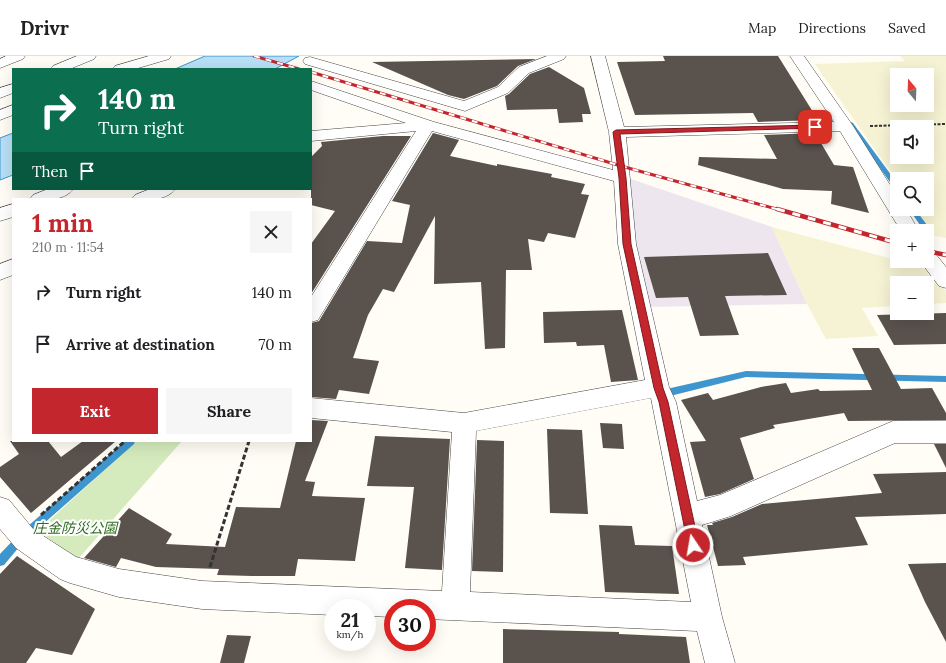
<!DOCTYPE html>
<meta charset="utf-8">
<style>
:root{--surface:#fff;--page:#f6f6f6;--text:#202124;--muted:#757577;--line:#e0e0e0;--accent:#c4262e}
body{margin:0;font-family:Lora,"Noto Sans JP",serif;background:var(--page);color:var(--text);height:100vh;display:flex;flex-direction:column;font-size:15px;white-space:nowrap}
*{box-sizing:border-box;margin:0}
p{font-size:13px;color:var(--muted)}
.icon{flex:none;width:22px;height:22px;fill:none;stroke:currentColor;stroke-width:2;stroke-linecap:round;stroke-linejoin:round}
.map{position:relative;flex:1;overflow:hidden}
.drawer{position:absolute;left:12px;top:142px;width:300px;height:244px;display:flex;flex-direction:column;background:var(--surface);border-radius:0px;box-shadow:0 4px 16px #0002}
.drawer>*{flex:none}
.banner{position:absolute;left:12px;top:12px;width:300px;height:122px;border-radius:0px;box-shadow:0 4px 16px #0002;background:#0b6e4f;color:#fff;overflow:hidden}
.needle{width:26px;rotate:341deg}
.tools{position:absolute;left:890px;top:12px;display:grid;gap:8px}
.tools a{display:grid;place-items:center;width:44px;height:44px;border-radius:0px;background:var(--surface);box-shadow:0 4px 16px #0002;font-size:20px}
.speed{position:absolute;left:324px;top:543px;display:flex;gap:8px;font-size:20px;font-weight:700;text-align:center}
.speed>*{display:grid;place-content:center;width:52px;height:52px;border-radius:50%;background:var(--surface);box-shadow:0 4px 16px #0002;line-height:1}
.speed small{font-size:10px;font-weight:400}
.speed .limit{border:6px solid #d22;background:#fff;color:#111}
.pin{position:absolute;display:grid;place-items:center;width:34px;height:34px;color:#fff;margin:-17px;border-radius:8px;box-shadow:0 2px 6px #0006}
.me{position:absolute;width:44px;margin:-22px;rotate:348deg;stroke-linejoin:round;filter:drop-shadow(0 0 3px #0008)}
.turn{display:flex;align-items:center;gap:14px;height:84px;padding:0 20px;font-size:18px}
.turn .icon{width:52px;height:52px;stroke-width:2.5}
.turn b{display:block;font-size:28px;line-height:34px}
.then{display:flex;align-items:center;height:38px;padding:0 20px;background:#0003;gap:8px;font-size:15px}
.round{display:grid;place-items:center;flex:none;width:42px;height:42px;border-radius:0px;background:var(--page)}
.head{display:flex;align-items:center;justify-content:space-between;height:68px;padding:0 20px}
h1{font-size:24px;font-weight:700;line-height:30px;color:var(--accent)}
.primary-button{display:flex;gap:8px;margin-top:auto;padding:8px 20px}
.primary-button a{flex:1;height:46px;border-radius:0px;background:var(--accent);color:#fff;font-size:16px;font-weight:700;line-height:46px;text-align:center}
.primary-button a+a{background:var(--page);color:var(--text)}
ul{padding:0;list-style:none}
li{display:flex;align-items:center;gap:12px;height:52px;padding:0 20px}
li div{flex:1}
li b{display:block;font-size:15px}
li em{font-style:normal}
header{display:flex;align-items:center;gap:24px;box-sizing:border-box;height:56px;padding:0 20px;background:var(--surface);border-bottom:1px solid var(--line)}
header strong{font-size:19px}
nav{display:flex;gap:22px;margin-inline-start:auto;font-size:14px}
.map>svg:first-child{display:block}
.industrial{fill:#eee6ef}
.farmland{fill:#f6f3d4;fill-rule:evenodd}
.green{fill:#d5ebbd}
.water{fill:#b9e0f7;stroke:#3f96cf}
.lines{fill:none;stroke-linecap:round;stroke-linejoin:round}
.stream{fill:#3f96cf;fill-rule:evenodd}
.building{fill:#5a524d}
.street-casing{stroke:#444;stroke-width:1}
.path-far1{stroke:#333;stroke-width:2;stroke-dasharray:3 1.5;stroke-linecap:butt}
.path{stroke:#333;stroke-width:3;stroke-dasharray:5 2.5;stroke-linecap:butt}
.street{fill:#fff;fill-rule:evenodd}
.rail-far1-casing{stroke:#c4262e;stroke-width:3}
.rail-casing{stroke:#c4262e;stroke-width:4.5}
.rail-far1{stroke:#fff;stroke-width:2;stroke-dasharray:6;stroke-linecap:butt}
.rail{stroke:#fff;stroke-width:3;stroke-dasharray:8;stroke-linecap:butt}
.route{fill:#c4262e;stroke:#7f191e}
.labels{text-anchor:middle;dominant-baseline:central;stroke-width:4;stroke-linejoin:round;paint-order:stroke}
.near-park-label{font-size:14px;font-style:italic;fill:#2f6b1f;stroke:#fff}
</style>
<header>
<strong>Drivr</strong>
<nav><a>Map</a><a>Directions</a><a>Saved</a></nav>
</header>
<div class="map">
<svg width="946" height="607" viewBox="0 0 946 607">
<rect width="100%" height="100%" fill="#fffdf5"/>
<!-- industrial -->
<polygon class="industrial" points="628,122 772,171 807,248 650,251 635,188"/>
<!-- farmland -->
<g class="farmland">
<path d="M900,0H946V182L935,180L916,153H927V123H897V125L815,8L905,5ZM897,19H927V49H897ZM897,71H927V101H897Z"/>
<polygon points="772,171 930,213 946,235 946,247 927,248 927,227 897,227 897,250 862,252 878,280 826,283 807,248"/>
</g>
<!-- green -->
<polygon class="green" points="136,385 182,385 78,503 38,475"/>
<!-- water -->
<g class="water">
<polygon points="205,0 299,0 275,13 175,13"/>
<polygon points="13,77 13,119 0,124 0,82"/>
</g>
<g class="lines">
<!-- stream -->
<g class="stream">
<polygon points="851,66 853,67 897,127 897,134 895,133 848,68"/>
<polygon points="909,153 915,153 930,173 930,177 928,177 927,175 924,175"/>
<polygon points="746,315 946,320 946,326 746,321 662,342 659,340 658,338 659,336 662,334"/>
<polygon points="125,385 135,385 134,388 25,484 4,509 0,510 0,498 19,478"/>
</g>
</g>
<!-- building -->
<g class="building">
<polygon points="663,0 778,0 818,64 758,66 753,57 635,59 617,6 665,5"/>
<polygon points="536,3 518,10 497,30 464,43 448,39 372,6"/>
<polygon points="549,11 584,32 591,58 582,58 583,66 559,67 557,53 507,54 505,40 509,38 530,18"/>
<polygon points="433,77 459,84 450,100 497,110 497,108 552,118 551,121 585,128 581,138 589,139 575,182 548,177 544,186 528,183 532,214 506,214 505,292 485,293 481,226 434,228 435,160 394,236 383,233 368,259 353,302 379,305 369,338 339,334 336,343 311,341 311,267 319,265 367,185 402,187 410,149 392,145"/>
<polygon points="815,77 834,109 853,111 869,157 831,148 832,135 783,133 698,109 699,101 777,103 764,79"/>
<polygon points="383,80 411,80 311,238 311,188 335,155 311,149 311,101 322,90 321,86"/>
<polygon points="768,197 787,239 725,240 739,279 700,280 688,241 656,242 644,201"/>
<polygon points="622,254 638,324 611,326 604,289 577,290 576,286 544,287 543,256"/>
<polygon points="946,257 946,288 894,289 877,259"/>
<polygon points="852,292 879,292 901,333 932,332 946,357 946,364 848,365 844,357 773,369 775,372 740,382 754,423 720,438 705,441 690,386 706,385 681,344 708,337 713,344 761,331 786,327 791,337 818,333 820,335 872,334"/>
<polygon points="311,364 328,365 305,425 315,426 312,440 365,442 355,505 298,503 295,520 252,520 217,519 219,513 156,511 121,502 116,511 84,502 129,452 172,478 166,488 225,491 236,451 280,452 296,385 311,385"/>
<polygon points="600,367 622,368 624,393 603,392"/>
<polygon points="547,373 582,374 588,458 550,457"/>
<polygon points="375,380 450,383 442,514 405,512 414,431 367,430"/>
<polygon points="477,384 504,385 503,516 472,515"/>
<polygon points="10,385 48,385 61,401 83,385 116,385 31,457 0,421 0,411 19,398"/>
<polygon points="934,388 946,388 946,412"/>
<polygon points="946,416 946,458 855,461 868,489 743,501 746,509 718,510 707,469 713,469 712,467 732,461 762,448 882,437 873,418"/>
<polygon points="599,469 632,470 635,489 672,490 679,538 605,536"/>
<polygon points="17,500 95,553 72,599 36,592 26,607 0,607 0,518"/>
<polygon points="946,507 946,586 925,546 908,508"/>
<polygon points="503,573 619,576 619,578 686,581 690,607 503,607"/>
<polygon points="227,579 251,580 244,607 220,607"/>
</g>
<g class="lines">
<!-- street casing -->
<g class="street-casing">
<g id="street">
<polygon points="6,0 25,0 23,3 0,12 0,3"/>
<polygon points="77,0 96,0 94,3 70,13 51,13 53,10"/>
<polygon points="149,0 171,0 169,3 135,13 113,13 115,10"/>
<polygon points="547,0 566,0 564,3 529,17 508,37 465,55 305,8 303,5 305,2 310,1 464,45 498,31 519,11"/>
<path d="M591,0H605L624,71L834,66L790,0H804L853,70L897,140V153H906L919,175H901L840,75L626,81L636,188L669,331L676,346L697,445L720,439L893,365H946V387H895L731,460L702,469L722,561L735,607H705L697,575L427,563V552H393V561L367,560V552H333V559L202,553L119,541L70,527L60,523L16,492L0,473V441L9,444L34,474L76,501L119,513L202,525L442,535L452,376L311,362V342L464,357L645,324L618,188L614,125L432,75L318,264L311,266V241L416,75L311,85V75L406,67L311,34V25L434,66L613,114L609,76ZM651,342L691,546L470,536L476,375Z"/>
<polygon points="13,28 13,37 0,42 0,32"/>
<polygon points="13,49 13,59 0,64 0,54"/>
<path d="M48,133H73C64,146 44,143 30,143L33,139Z"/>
<path d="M150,133H175C166,146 146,143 132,143L135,139Z"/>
<polygon points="13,148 13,161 0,165 0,152"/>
<polygon points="927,194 934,196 946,211 946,232 939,230 920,205 927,205"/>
<polygon points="13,203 13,219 0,224 0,208"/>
</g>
</g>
<!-- path-far1 -->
<polyline class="path-far1" points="870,70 946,68"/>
<!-- path -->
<g class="path">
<polyline points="41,459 125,385"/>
<polyline points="210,511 249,385"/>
</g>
<!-- street -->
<use href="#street" class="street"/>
<!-- rail-far1 casing -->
<g class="rail-far1-casing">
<g id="rail-far1">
<polyline points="254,0 299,13"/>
<polyline points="311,16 621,110 780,154"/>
</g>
</g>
<!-- rail casing -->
<g class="rail-casing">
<g id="rail">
<polyline points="777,153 897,187"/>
<polyline points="927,195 946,199"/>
</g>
</g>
<!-- rail-far1 -->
<use href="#rail-far1" class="rail-far1"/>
<!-- rail -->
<use href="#rail" class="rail"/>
</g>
<!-- route -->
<polygon class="route" points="815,69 817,70 817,72 620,78 626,122 631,188 663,332 668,346 699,489 697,493 693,494 689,493 688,489 659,346 654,332 623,188 619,122 613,76 616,74"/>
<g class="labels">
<!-- near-park labels -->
<g class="near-park-label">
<text x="75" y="472">庄金防災公園</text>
</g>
</g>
</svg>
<div class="tools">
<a><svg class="needle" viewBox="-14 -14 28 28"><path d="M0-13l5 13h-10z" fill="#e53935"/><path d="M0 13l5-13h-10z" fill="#757577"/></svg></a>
<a><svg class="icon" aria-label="sound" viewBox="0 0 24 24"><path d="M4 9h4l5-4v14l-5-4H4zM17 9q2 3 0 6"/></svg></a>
<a><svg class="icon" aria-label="search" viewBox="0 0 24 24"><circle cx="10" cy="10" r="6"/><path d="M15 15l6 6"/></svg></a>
<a>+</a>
<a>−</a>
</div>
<div class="speed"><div>21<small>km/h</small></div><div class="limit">30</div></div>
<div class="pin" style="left:815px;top:71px;background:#d93025"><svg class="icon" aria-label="arrive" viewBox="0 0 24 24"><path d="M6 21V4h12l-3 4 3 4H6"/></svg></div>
<svg class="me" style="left:693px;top:489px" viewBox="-20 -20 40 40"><circle r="17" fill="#c4262e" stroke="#fff" stroke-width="3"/><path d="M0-11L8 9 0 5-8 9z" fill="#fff"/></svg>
<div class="banner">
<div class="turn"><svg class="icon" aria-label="right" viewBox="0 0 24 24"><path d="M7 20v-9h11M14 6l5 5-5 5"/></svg><div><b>140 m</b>Turn right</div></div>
<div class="then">Then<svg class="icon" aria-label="arrive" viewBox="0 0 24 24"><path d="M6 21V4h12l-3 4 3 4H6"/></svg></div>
</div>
<section class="drawer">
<div class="head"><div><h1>1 min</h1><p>210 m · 11:54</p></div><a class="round"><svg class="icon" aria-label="close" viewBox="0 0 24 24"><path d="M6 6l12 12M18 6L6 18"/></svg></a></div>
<ul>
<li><svg class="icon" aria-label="right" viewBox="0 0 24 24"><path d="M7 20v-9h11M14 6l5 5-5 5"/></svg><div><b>Turn right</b></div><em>140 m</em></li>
<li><svg class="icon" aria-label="arrive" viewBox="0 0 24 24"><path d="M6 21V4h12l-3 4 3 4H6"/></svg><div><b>Arrive at destination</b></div><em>70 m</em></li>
</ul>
<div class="primary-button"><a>Exit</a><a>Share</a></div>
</section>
</div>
